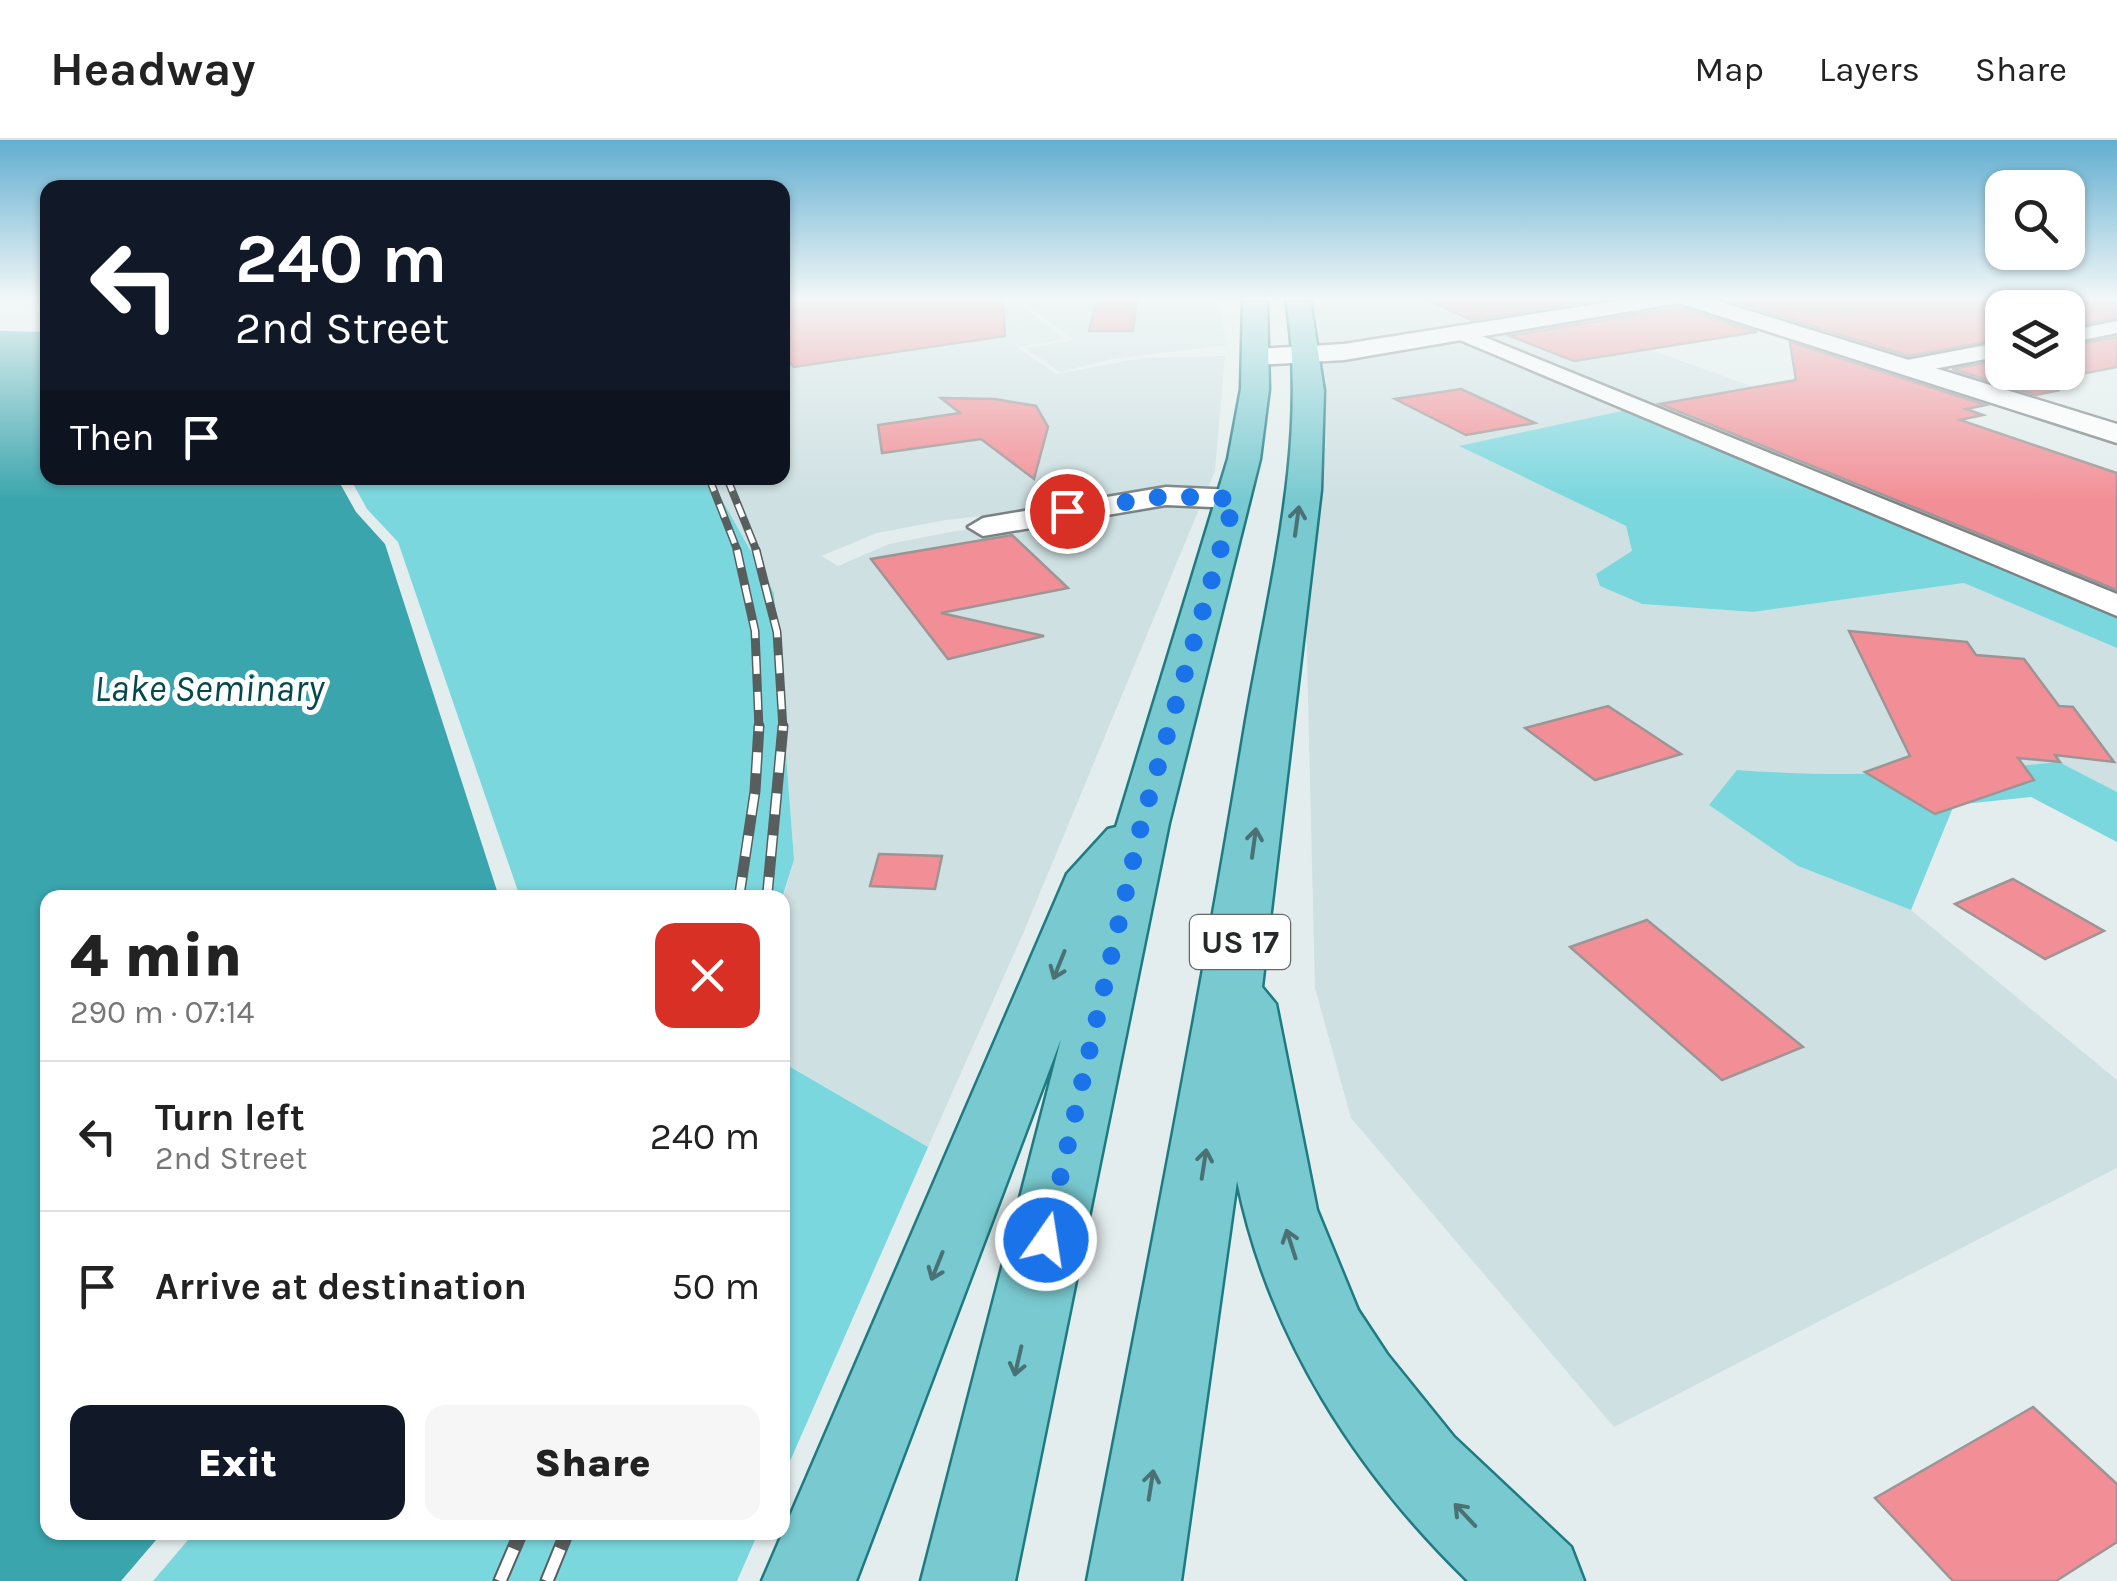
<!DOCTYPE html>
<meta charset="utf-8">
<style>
:root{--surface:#fff;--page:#f6f6f6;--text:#222;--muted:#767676;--line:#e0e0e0;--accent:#111827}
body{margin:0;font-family:Karla,sans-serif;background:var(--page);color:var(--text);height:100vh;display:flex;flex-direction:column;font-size:38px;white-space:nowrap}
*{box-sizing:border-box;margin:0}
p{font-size:32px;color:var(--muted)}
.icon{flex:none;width:55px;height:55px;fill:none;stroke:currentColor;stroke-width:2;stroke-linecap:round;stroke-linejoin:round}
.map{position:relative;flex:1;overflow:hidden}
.panel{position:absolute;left:40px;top:750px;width:750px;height:650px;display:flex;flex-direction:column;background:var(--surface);border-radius:20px;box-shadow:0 2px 8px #0004}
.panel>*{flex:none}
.top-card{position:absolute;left:40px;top:40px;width:750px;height:305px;border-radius:20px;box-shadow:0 2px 8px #0004;background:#111827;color:#fff;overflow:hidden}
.tools{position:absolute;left:1985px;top:30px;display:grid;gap:20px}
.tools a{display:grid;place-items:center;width:100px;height:100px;border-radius:20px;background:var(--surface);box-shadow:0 2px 8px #0004;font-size:50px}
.pin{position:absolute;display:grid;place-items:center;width:85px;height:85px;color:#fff;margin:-42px;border:5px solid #fff;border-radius:50%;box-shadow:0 2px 10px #0007}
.me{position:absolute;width:110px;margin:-55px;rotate:13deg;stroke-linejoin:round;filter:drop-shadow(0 0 8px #0008)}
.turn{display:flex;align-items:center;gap:35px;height:210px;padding:0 30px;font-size:45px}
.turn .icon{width:130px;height:130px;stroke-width:2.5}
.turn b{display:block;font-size:70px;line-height:85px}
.then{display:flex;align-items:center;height:95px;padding:0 30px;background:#0003;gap:20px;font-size:38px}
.round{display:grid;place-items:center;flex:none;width:105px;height:105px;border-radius:20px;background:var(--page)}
.headline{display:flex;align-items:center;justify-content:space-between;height:170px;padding:0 30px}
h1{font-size:60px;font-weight:800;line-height:75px}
.action{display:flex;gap:20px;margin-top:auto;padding:20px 30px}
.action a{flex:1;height:115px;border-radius:20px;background:var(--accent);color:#fff;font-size:40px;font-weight:800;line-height:115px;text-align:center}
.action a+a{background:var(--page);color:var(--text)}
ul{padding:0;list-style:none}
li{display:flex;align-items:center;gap:30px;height:150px;padding:0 30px;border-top:2px solid var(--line)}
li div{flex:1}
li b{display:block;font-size:38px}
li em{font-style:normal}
header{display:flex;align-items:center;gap:60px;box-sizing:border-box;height:140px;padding:0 50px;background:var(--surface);border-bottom:2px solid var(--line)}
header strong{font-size:48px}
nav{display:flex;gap:55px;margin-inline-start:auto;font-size:35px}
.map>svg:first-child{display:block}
.built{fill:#cee0e2}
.green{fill:#7bd7de}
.water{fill:#3aa5ad}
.building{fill:#f28f96;stroke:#9d9595;stroke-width:2.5}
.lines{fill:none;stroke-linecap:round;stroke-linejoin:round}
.minor-casing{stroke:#7a8283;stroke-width:5}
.tertiary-casing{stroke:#7a8283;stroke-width:5}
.primary-casing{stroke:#207a81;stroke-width:5}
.minor{fill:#fff;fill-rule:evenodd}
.tertiary{fill:#fff;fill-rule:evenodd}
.primary{fill:#78cad0;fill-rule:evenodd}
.rail-far3-casing{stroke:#585e5e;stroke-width:8}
.rail-far2-casing{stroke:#585e5e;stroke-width:9}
.rail-far1-casing{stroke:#585e5e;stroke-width:11}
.rail-casing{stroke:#585e5e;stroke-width:15}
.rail-far3{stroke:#fff;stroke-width:5;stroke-dasharray:14;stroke-linecap:butt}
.rail-far2{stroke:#fff;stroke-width:6;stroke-dasharray:18;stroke-linecap:butt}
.rail-far1{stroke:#fff;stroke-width:8;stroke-dasharray:21;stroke-linecap:butt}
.rail{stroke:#fff;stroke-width:11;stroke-dasharray:35;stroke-linecap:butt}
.oneway{stroke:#4a7174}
.route{stroke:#1a73e8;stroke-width:18;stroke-dasharray:0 32.4}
.labels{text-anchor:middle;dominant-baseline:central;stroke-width:10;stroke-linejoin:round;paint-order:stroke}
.shield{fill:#fff;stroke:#666969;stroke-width:2.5}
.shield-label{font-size:32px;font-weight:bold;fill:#252929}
.water-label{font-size:38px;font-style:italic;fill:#06494d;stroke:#fff}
</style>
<header>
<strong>Headway</strong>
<nav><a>Map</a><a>Layers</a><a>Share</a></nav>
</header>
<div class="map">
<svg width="2117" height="1441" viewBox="0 0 2117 1441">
<rect width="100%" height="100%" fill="#e3eded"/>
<!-- built -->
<g class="built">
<polygon points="783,159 1012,159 1065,199 1017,207 1056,234 1143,218 1225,216 1215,331 1206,352 946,380 877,393 821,416 838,426 889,404 956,391 1170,362 1202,362 1025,789 928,1007 783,922 783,758 794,720 774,453 710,338 782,338"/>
<polygon points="1020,159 1209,159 1220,172 1227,205 1112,219 1060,232 1025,208 1074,200"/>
<polygon points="1307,159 1528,159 1558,170 1316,212"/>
<polygon points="1571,181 2117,378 2117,459 1476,196"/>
<polygon points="1461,198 1631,269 1461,307 1626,386 1632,411 1600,446 1642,464 1753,472 1964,443 2117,508 2117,652 2059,622 1932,635 1824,637 1737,630 1798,726 1911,770 2117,940 2117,1028 1614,1287 1351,978 1315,848 1305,432 1318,220"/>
</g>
<!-- green -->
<g class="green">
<polygon points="1631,269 2117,472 2117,508 1964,443 1753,472 1642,464 1600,446 1596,434 1632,411 1626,386 1459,306"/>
<polygon points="350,338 710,338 774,453 794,720 782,758 520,757 398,402 367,369"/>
<path d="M2059,622L2117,652V702L2031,657L1954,665L1911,770L1798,726L1709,665L1737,630C1846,638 1951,633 2059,622Z"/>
<polygon points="782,922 928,1007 783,1337 782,1337"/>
<polygon points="194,1393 194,1392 758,1393 737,1441 153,1441"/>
</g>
<!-- water -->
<polygon class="water" points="0,191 47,192 48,338 337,338 356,372 385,404 499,757 48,758 48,1392 162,1393 121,1441 0,1441"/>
<!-- building -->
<g class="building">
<polygon points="782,158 1003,158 1005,196 794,227 782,215"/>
<polygon points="1097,158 1137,158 1133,191 1089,191"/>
<polygon points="1422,158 1607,158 1472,180"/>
<polygon points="1722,158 2117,158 2117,178 2068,187 2068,168 2002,168 2002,199 1909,216"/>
<polygon points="1679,167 1757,192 1574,221 1510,196"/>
<polygon points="2117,197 2117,227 2035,243 2060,250 2036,255 1952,229 2002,220 2002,232 2068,232 2068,206"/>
<polygon points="1790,202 1986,265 1966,269 1983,275 1960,280 2117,333 2117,450 1660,264 1796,240"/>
<polygon points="1461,249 1535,283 1466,295 1395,259"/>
<polygon points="941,258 995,259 1036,266 1048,287 1034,339 981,299 882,313 878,285 960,273"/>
<polygon points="1012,395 1068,448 941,473 1044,496 948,519 871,419"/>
<polygon points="1849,491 1967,502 1976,515 2024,519 2059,566 2073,567 2114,622 2055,615 2060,622 2018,618 2034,640 1935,674 1865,632 1910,616"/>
<polygon points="1608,566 1681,614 1595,640 1525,588"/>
<polygon points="879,714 942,716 935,749 870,746"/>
<polygon points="2013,739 2104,791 2045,819 1955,764"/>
<polygon points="1647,780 1803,907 1722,940 1570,807"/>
<polygon points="2033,1267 2117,1344 2117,1402 2056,1441 1953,1441 1875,1358"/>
</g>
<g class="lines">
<!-- minor casing -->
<g class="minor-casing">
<g id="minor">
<polygon points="2117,181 2117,193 2068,203 2068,191"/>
<polygon points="1462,188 2117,454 2117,476 1455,198 1455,190"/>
<polygon points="2002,202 2002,216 1907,234 1896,227 1907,220"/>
<polygon points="1166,347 1235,350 1249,359 1235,368 1166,365 983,396 968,387 983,378"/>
</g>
</g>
<!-- tertiary casing -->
<g class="tertiary-casing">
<polygon id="tertiary" points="1628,159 1711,159 2117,284 2117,303 1679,163 1344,220 1256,225 1242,217 1256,209 1344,204"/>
</g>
<!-- primary casing -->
<g class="primary-casing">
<g id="primary">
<polygon points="1243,159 1267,159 1269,249 1260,319 1169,683 1015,1441 921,1441 1061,899 856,1441 762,1441 1067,734 1108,689 1116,687 1228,319 1241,249"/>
<path d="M1286,159H1310L1324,251L1321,350L1262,847L1276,864L1317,1070L1358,1170L1387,1214L1454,1297L1571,1407L1584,1441H1468C1355,1331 1269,1197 1237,1041L1181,1441H1087C1142,1156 1198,872 1245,586C1269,444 1309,303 1286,159Z"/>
</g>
</g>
<!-- minor -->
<use href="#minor" class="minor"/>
<!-- tertiary -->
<use href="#tertiary" class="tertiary"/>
<!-- primary -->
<use href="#primary" class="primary"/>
<!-- rail-far3 casing -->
<g class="rail-far3-casing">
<g id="rail-far3">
<polyline points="709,338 738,412"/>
<polyline points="727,338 757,412"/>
</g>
</g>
<!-- rail-far2 casing -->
<g class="rail-far2-casing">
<g id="rail-far2">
<polyline points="737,410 755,491 759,589"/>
<polyline points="756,410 777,492 783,589"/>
</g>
</g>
<!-- rail-far1 casing -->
<g class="rail-far1-casing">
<g id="rail-far1">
<polyline points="739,758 755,651 759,586"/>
<polyline points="767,758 783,586"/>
</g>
</g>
<!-- rail casing -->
<g class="rail-casing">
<g id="rail">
<polyline points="500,1441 521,1392"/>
<polyline points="547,1441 567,1392"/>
</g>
</g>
<!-- rail-far3 -->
<use href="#rail-far3" class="rail-far3"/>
<!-- rail-far2 -->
<use href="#rail-far2" class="rail-far2"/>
<!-- rail-far1 -->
<use href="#rail-far1" class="rail-far1"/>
<!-- rail -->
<use href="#rail" class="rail"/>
</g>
<!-- one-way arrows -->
<defs><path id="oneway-shaft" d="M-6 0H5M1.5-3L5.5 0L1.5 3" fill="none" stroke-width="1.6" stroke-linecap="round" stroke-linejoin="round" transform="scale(2.5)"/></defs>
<g class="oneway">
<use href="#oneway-shaft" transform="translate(1297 381) rotate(-82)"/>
<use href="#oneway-shaft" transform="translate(1254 703) rotate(-82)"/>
<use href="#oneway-shaft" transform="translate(1059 825) rotate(112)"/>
<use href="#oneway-shaft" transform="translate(1204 1024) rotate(-81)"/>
<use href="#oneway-shaft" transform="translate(1291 1104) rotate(-108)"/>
<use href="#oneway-shaft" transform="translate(937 1126) rotate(112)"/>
<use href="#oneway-shaft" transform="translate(1018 1221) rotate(103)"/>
<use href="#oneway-shaft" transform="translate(1151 1345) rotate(-81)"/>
<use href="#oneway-shaft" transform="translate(1465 1375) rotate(-133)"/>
</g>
<!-- sky -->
<linearGradient id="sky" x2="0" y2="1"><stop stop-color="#62aed0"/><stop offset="0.44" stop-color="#f2f7f7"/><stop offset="1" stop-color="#f2f7f7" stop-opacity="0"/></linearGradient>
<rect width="2117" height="360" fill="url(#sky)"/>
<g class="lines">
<!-- route -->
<polyline class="route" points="1046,1100 1142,682 1235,359 1166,356 1067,371"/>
</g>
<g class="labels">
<!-- shield labels -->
<rect class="shield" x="1190" y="775" width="100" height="54" rx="8"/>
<g class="shield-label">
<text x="1240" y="802">US 17</text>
</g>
<!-- water labels -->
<g class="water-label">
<text x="209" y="548">Lake Seminary</text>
</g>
</g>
</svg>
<div class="tools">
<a><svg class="icon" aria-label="search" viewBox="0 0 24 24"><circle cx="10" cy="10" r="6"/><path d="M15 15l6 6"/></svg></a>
<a><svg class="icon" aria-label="layers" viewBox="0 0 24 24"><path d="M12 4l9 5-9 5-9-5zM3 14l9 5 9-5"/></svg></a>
</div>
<div class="pin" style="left:1067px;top:371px;background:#d93025"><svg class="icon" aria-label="arrive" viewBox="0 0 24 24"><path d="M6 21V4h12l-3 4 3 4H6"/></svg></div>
<svg class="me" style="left:1046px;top:1100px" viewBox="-20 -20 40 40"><circle r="17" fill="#1a73e8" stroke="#fff" stroke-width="3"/><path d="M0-11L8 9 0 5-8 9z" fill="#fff"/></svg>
<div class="top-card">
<div class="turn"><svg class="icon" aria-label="left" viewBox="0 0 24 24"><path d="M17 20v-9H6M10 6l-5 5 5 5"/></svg><div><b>240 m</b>2nd Street</div></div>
<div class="then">Then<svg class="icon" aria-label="arrive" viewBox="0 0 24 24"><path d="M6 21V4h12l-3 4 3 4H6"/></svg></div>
</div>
<section class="panel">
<div class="headline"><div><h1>4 min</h1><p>290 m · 07:14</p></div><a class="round" style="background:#d93025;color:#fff"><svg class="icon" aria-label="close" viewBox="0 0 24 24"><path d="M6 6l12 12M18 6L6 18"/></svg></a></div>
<ul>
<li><svg class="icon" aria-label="left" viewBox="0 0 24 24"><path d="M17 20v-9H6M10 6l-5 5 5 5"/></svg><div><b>Turn left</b><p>2nd Street</p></div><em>240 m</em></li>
<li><svg class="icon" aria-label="arrive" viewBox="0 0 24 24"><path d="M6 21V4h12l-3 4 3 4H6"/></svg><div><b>Arrive at destination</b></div><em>50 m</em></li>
</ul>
<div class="action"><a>Exit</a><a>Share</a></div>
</section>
</div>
